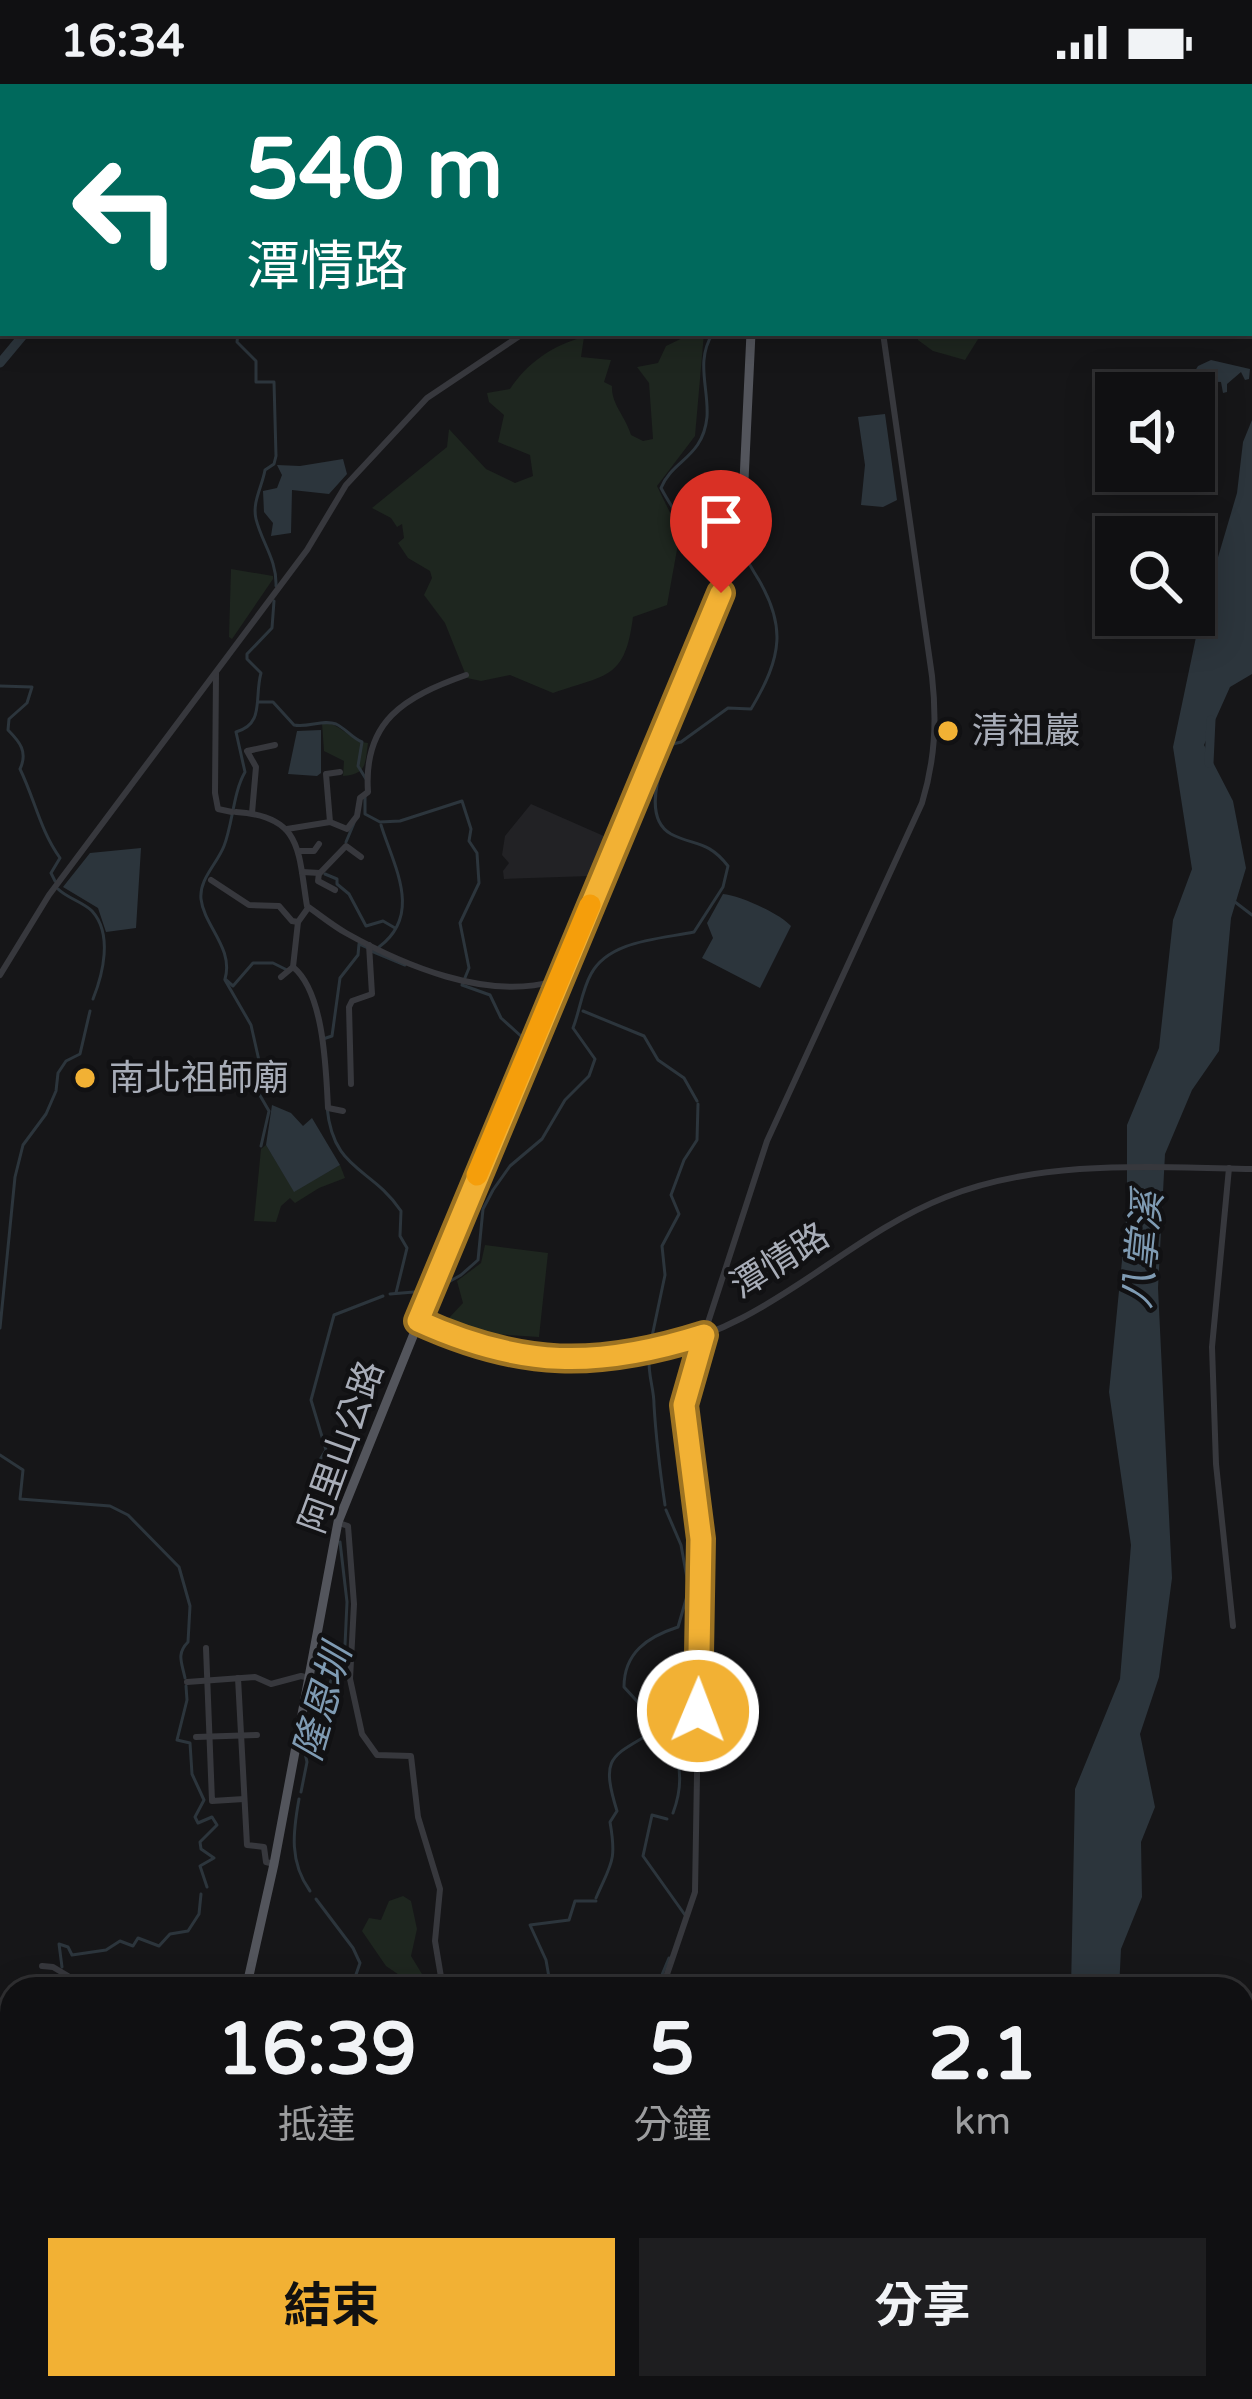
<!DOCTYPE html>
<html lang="zh-TW">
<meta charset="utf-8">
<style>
:root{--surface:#101012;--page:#1e1e20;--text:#f1f3f6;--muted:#9c9d9f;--line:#303032;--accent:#f2b134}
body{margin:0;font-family:"Varela Round","Noto Sans TC",sans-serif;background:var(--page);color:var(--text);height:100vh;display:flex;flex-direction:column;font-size:45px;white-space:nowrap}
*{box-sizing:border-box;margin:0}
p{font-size:39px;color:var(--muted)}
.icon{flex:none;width:66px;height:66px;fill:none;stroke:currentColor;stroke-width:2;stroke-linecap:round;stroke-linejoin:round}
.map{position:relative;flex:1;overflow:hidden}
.details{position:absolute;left:0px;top:1893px;width:1254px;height:423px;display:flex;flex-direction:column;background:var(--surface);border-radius:36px 36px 0 0;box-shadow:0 6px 30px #0003,0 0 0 3px var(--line)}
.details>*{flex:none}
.top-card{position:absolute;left:0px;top:0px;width:1254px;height:252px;box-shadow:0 6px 30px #0003,0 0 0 3px var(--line);background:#00695c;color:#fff;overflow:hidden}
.buttons{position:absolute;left:1095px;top:288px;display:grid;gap:24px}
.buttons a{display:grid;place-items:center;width:120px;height:120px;border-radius:0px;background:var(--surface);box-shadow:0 6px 30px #0003,0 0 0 3px var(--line);font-size:60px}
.pin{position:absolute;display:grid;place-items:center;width:102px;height:102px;color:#fff;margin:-123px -51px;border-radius:50% 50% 50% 0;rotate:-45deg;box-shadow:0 0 12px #0007}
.pin .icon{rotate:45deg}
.me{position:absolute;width:132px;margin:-66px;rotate:1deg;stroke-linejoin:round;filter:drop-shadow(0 0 9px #0008)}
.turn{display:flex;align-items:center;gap:42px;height:252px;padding:0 48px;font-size:54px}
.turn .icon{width:156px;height:156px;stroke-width:2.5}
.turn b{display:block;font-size:84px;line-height:102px}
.eta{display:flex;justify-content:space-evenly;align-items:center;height:204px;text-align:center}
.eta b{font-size:72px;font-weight:700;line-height:84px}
.action{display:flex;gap:24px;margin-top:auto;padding:24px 48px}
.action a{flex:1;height:138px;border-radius:0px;background:var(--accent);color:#111;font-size:48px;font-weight:700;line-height:138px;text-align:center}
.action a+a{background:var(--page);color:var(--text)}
.status{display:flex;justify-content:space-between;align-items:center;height:84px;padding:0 60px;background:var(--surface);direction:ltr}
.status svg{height:33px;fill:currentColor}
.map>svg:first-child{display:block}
.built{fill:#222225}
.green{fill:#1e261f}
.water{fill:#2c353c}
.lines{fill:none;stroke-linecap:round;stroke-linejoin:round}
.stream{stroke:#2c353c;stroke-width:3}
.river{stroke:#2c353c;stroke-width:9}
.minor{stroke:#37383d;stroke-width:6}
.major{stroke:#53555c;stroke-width:9}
.route-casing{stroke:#9d7322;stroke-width:30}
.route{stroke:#f2b134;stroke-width:21}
.slow{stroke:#f59e0b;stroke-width:21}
.poi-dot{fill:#f2b134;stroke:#111113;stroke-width:4.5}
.labels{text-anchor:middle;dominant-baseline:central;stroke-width:9;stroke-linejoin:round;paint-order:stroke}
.poi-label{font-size:36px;fill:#a8adb8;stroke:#111113;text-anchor:start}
.street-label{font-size:36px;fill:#a8adb8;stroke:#111113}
.water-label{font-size:39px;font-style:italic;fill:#7f9bb3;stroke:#111113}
</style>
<div class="status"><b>16:34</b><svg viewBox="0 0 49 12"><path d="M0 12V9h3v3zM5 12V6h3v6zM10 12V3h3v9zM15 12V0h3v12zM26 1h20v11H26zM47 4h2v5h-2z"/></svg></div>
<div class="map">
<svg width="1252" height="2315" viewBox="0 0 1252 2315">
<rect width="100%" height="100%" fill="#161618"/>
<!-- built -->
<polygon class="built" points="531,720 606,753 590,792 504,795 503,787 509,779 502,771 505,752"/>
<!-- green -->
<g class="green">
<path d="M693,249H704L695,352L657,402L680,449L667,521L633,533C625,595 608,590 553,609L510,591L481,597L467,594L445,539L424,511L432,494L430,487L408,474L398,459L404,454L402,440L397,443L391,434L372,424L447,363L449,345L486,385L515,399L533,392L530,371L498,358L504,331L489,318L487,309L510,305C527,279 553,261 584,253L581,273L611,276L604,298L612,302C611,320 626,333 631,351L643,357L653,355L649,299L637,283L658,279L666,262Z"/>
<polygon points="917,249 980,249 980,252 965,276 933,267 918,256"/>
<polygon points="231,485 273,492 273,495 232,555 229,553"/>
<path d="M325,638C343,642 351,657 368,659C365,680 367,690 343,692L344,677L324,667L322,639Z"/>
<polygon points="266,1061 294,1107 340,1081 345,1094 319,1104 295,1119 290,1114 281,1122 276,1138 254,1137 261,1065"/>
<polygon points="485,1161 548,1169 539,1253 448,1247 448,1235 463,1219 457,1197 481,1179"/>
<polygon points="403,1812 411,1817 417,1845 411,1872 422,1890 414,1901 386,1882 362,1847 369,1834 381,1836 389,1817"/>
</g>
<!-- water -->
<g class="water">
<polygon points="1211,276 1250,285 1249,295 1245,296 1241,288 1227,300 1227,308 1223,309 1221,298 1198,297 1192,292 1198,282"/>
<polygon points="885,330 897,416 883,423 861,421 865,381 858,333"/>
<polygon points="1252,336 1252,590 1230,603 1204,661 1233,717 1246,784 1231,834 1219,967 1192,1006 1165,1070 1158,1204 1172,1494 1159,1593 1140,1650 1155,1723 1141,1758 1142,1813 1121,1865 1119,1905 1071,1905 1075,1705 1120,1595 1131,1461 1109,1308 1127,1126 1127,1041 1159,964 1173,836 1192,785 1173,663 1200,534 1237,409 1243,358"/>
<polygon points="343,375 347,390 329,410 292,406 291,449 271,452 273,439 264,428 263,407 277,404 282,391 277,381 300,382"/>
<polygon points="321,646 321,689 317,692 288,690 297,647"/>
<polygon points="141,764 136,844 106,848 98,824 63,803 90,769"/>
<path d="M723,810C739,811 781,830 791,842L760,904L702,874L713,854L707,839Z"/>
<polygon points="272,1021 291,1029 303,1042 312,1034 340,1081 294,1108 266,1061"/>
</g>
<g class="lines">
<!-- stream -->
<g class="stream">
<polyline points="826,0 827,3"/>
<path d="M238,249L237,258L256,277V298H274L276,372L274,380L265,386C262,403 252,418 256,435C262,459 277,476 276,502"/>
<path d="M274,517L272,544L247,570V575L261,589C254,614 265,640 236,648L245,688C233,709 233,739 224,762C217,780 199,795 201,815C204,842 234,864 225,895L233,902L253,879H273L287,886"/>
<path d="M0,602L32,603L27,619L9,635L8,646C20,658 28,668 20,685C35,716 40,746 60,774L51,789L55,797"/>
<path d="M258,618H273L294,641C308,644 323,635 336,640C345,644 352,654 362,658L358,682L366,695"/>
<polyline points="365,710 365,730 380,738 400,737 462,717 471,745 469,757 477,769 479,799 460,839 469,884 462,901 490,911 501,934 522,953"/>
<polyline points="346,758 354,739"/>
<polyline points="325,790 337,795 337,800 349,810 366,842 383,837 395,844"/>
<path d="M58,805C67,814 83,818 92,827C113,850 103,890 93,915"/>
<polyline points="1235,818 1252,831"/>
<path d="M379,863C423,830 394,783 381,741"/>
<polyline points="369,866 405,881"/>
<polyline points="225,896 251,941 260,981 258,1008 269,1027 261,1062"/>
<polyline points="583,927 644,952 658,976 684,994 697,1017"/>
<polyline points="323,955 332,952 340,894 358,871 359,860 370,865"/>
<path d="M327,1023C333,1088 371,1082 401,1127L400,1152L407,1164L396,1209"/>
<path d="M436,1205L461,1191L478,1176L483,1125L493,1106L510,1082L542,1055L565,1016L589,992L595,975L573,944C580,926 582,906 591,890C609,856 661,855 694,848L723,803L728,782C708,756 694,762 671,750C642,734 660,684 669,661L681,658L728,624L751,625C782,573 788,541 754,488C748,478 741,464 732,458C690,432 691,459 661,404C672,376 703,374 707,333C709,304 695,277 713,249"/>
<polyline points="390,1210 426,1207"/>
<polyline points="0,1244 15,1093 23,1061 46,1030 56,1007 58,989 66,977 80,970 90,927"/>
<polyline points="650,1262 665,1191 662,1162 679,1130 671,1111 684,1076 697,1056 698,1020"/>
<path d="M649,1272C648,1294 654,1303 654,1321C656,1354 660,1387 665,1421"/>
<path d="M0,1371L23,1386L20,1415L110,1422L128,1431L179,1483L190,1522L188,1558C176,1570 182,1579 185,1594"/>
<path d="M666,1426L681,1461L689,1505L678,1543C647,1553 624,1569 624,1603C660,1643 695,1670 673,1729"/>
<polyline points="334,1434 325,1399 316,1382 326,1366 311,1316 334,1231 383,1212"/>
<polyline points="186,1602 187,1616 177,1656 190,1659 192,1690 204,1716 195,1733 198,1739 212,1733 217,1741 200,1758 201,1765 214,1774 200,1782 207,1803"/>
<polyline points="301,1708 307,1678 304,1665 345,1561 347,1518 340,1458"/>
<path d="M299,1715C293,1748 289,1778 310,1807"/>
<polyline points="667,1735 652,1731 643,1772 685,1831"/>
<path d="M596,1814C611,1779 617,1778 610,1738L617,1727C599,1669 613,1673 659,1644"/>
<polyline points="316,1815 353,1864 360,1879 351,1905"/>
<polyline points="62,1883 59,1860 68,1863 72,1871 106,1866 120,1857 133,1862 138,1854 159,1862 170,1850 188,1847 199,1830 201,1810"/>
<polyline points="63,1905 64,1893"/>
<polyline points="521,1905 523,1898 545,1903 550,1899 546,1876 530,1841 569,1836 575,1817 596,1817"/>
<polyline points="656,1905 669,1874"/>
<polyline points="1242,2166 1252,2167"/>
<polyline points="291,2304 295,2315"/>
<polyline points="494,2315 495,2304"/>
</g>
<!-- river -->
<g class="river">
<polyline points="138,3 138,0"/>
<polyline points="0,279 25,249"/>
<polyline points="1209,679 1211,636"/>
</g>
<!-- minor -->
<g class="minor">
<polyline points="743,0 745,3"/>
<polyline points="216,589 215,709 218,725 232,728"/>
<path d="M236,728C303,732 298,768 307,822C320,831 332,841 346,849C403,881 487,917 554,897"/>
<polyline points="252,729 256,683 247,667 275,661"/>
<polyline points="330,738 326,690 340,688"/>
<path d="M287,745L330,738L347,745L357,732L360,714L368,708C363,637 404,613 466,591"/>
<polyline points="300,767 314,767 319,760"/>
<polyline points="302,788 320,789 346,762 361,773"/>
<polyline points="319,789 318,797 335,806"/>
<polyline points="211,796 249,821 279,822 292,837 298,838"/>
<path d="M293,883C324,908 326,985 328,1024L343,1027"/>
<polyline points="0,891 49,811 307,466 346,401 427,314 524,249"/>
<polyline points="281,893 293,883 298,838 308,824"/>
<polyline points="351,1000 349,923 352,917 372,910 369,861"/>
<polyline points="1229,1084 1212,1263 1216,1380 1233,1542"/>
<path d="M418,1237C524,1285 638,1288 742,1234C812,1198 872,1142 946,1113C1041,1075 1152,1083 1252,1085"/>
<polyline points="339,1439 348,1442 354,1520 350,1595 362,1650 377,1671 411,1672 418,1733 440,1805 435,1857 443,1905"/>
<polyline points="206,1564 212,1717 244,1715"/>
<polyline points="238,1594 247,1761 264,1763 266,1778 274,1780"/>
<polyline points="187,1598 255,1593 271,1600 301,1592 309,1594"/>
<polyline points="196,1653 257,1651"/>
<polyline points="42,1882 53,1883 68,1892 69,1905"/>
<path d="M662,1905L695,1808L701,1455L696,1396L685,1342L687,1303L767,1057L922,719C935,676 937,637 932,592L883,249"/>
<polyline points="319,2315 320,2304"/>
<polyline points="554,2315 556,2304"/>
</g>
<!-- major -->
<g class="major">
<polyline points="867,3 870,0"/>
<polyline points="246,1905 274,1780 338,1438 557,895 741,460 751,249"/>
<polyline points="0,2306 50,2315"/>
<polyline points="157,2315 159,2304"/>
</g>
</g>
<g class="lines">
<!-- route casing -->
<g class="route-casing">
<path id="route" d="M698,1627L701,1455L684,1321L704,1251C597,1285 521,1284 418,1237L721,509"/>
</g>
<!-- route -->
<use href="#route" class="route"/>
<!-- slow -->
<polyline class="slow" points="477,1091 590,821"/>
</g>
<!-- markers -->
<g class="poi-dot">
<circle cx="948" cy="647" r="12"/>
<circle cx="85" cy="994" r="12"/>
</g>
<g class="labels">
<!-- poi labels -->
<g class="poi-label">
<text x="972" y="647">清祖巖</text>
<text x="109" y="994">南北祖師廟</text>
</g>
<!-- street labels -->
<g class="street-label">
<text transform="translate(780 1177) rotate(-32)">潭情路</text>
<text transform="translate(342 1363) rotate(-70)">阿里山公路</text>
</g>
<!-- water labels -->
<g class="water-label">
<text transform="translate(1143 1166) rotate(-84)">八掌溪</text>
<text transform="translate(323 1619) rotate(-74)">隆恩圳</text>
</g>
</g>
</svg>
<div class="buttons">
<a><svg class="icon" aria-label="sound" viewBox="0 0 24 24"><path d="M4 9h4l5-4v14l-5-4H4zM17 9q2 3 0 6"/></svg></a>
<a><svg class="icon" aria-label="search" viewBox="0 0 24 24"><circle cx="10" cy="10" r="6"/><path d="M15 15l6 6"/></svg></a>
</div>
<div class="pin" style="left:721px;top:509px;background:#d93025"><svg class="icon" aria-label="arrive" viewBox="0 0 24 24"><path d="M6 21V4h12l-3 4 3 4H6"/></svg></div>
<svg class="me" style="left:698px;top:1627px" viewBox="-20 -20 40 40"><circle r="17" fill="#f2b134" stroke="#fff" stroke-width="3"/><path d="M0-11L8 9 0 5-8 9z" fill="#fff"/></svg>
<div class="top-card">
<div class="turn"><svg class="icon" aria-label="left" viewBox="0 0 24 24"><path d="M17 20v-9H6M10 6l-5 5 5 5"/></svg><div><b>540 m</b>潭情路</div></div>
</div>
<section class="details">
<div class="eta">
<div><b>16:39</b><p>抵達</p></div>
<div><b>5</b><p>分鐘</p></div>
<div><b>2.1</b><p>km</p></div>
</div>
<div class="action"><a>結束</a><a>分享</a></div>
</section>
</div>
